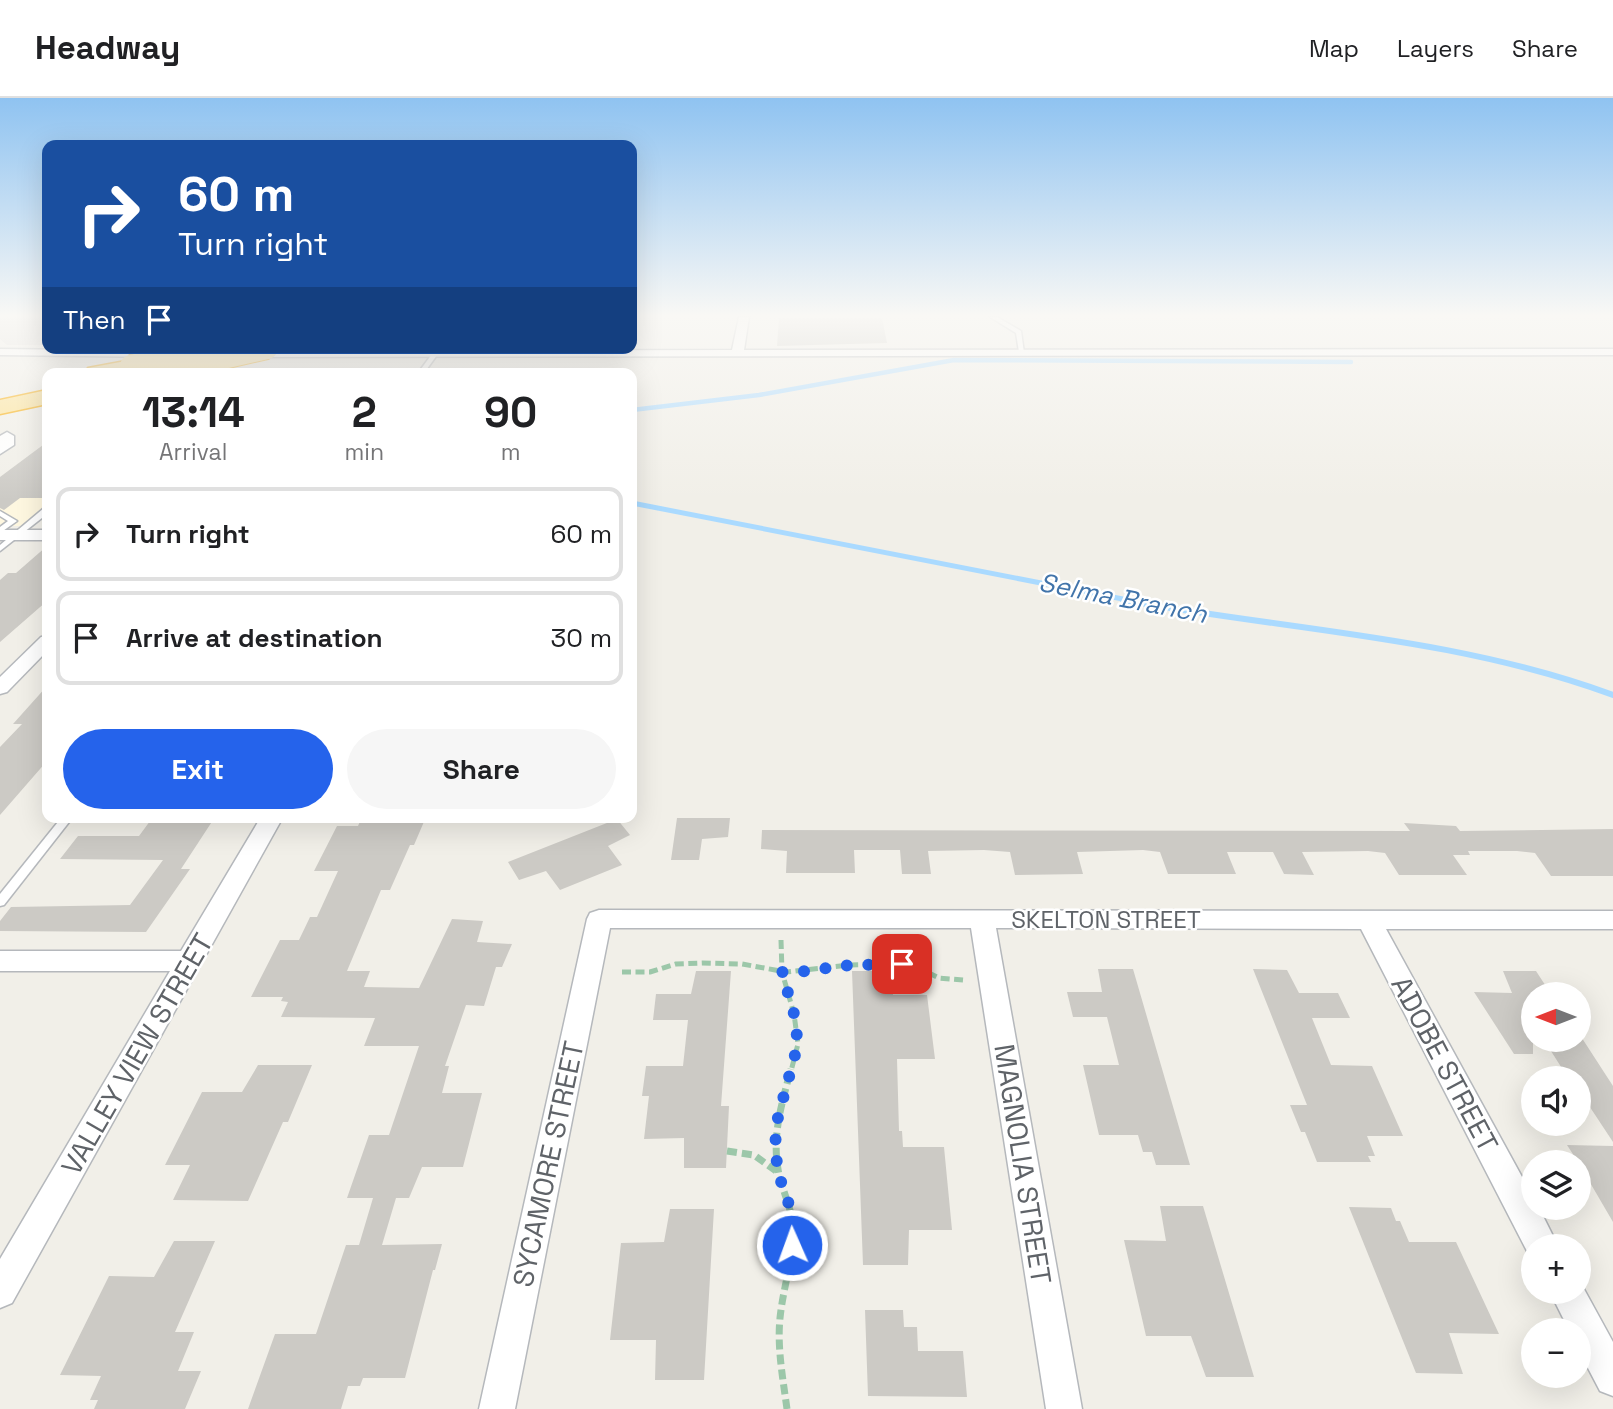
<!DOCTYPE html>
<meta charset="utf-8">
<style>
:root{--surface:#fff;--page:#f6f6f6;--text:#202124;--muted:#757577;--line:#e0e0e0;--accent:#2563eb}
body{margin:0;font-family:"Space Grotesk",sans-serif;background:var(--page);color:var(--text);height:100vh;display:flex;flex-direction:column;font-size:26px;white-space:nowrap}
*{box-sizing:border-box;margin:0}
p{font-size:23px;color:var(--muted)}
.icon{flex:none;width:38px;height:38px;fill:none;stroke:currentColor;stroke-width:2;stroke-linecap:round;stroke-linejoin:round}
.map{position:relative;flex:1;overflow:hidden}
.side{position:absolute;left:42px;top:270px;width:595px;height:455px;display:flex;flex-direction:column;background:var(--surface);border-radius:14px;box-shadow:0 7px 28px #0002}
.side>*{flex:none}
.banner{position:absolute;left:42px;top:42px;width:595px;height:214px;border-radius:14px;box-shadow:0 7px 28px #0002;background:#1a4fa0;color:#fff;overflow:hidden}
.needle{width:46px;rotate:270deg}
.controls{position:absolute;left:1521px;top:884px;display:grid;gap:14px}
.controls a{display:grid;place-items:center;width:70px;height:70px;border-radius:50%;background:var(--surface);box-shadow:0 7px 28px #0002;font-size:35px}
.pin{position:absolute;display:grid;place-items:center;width:60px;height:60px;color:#fff;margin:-30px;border-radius:14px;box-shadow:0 4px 10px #0006}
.me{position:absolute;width:77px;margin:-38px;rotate:358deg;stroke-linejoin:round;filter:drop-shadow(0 0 5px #0008)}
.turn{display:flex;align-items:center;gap:24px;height:147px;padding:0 21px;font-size:32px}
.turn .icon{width:91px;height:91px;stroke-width:2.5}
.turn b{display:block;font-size:49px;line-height:60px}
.then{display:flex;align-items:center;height:66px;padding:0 21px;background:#0003;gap:14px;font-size:26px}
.eta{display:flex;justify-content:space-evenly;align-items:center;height:119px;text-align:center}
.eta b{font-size:42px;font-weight:700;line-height:49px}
.cta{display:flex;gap:14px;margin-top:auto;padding:14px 21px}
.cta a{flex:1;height:80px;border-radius:42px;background:var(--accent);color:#fff;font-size:28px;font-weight:700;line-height:80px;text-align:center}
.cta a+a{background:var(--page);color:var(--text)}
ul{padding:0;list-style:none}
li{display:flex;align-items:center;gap:21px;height:94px;margin:0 14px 10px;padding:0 7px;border:4px solid var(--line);border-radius:14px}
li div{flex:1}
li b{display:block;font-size:26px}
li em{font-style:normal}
header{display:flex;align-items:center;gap:42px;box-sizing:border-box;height:98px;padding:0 35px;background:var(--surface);border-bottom:2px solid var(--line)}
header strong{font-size:33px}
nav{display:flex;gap:38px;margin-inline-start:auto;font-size:24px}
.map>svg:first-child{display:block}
.commercial{fill:#fef7e0}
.industrial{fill:#e0deda}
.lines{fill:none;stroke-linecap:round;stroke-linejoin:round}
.stream-far2{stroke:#aadaff;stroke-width:4.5}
.stream-far1{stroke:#aadaff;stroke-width:5}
.stream{stroke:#aadaff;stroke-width:6}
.building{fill:#cccac5}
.service-casing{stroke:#b5b8bc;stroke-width:3}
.minor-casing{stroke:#b5b8bc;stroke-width:3}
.motorway-casing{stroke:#f9ab00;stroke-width:3}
.path-far1{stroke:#9cc7a9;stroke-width:5;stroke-dasharray:9 4.5;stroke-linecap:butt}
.path{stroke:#9cc7a9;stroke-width:7;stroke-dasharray:10 5;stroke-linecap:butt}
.service{fill:#fff;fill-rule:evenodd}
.minor{fill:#fff;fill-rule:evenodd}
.motorway{fill:#fde293;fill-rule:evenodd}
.motorway-bridge-casing{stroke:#f9ab00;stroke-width:24;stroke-linecap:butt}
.motorway-bridge{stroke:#fde293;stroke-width:22}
.route{stroke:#2563eb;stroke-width:12;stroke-dasharray:0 21.6}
.labels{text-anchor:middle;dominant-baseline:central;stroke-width:5;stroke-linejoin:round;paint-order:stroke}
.street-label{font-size:24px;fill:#5f6368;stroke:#fff}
.water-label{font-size:26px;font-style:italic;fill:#4174aa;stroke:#fff}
.near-street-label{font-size:28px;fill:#5f6368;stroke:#fff}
</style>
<header>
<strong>Headway</strong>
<nav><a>Map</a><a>Layers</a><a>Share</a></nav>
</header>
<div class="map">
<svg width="1613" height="1311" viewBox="0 0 1613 1311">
<rect width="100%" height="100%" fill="#f1efe8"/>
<!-- commercial -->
<polygon class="commercial" points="0,394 47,394 47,412 28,428 0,428"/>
<!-- industrial -->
<polygon class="industrial" points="0,219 47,219 47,247 7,247 0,241"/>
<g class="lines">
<!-- stream-far2 -->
<polyline class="stream-far2" points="632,312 759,297 954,262 1351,264"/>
<!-- stream-far1 -->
<polyline class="stream-far1" points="632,405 1133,503"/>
<!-- stream -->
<path class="stream" d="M1123,502C1287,532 1456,539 1613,597"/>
</g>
<!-- building -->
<g class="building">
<polygon points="779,220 882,220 887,245 777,248"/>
<polygon points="47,344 47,400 20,400 4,412 0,410 0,379"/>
<polygon points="47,448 47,503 0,544 0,482 8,475 16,475"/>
<polygon points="47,588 47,663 0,717 0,649 22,626 13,626"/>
<polygon points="153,719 215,719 181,771 190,771 146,834 0,833 0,823 11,809 130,807 163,762 60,761 78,738 139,738"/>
<polygon points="362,719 426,719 414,747 410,747 390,792 381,792 347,873 370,873 364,889 419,890 452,821 483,823 477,844 512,846 502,869 496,869 484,908 466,907 445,968 449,968 442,995 482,995 463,1069 422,1069 409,1100 396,1100 382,1147 442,1146 435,1172 433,1172 405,1280 363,1280 360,1288 348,1288 341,1311 248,1311 275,1236 316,1236 346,1147 359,1147 373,1100 347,1100 369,1037 389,1037 419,948 364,948 375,920 281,919 288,904 281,903 283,899 251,899 280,842 299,842 310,819 317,819 338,773 314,773 337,728 358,728"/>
<polygon points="677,720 730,720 728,739 702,741 699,762 671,762"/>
<polygon points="617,721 630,737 608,748 622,767 560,792 546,773 519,782 508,764"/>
<polygon points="1404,725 1456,728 1460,733 1613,731 1613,778 1551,778 1535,755 1517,753 1468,753 1470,757 1453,757 1467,777 1399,777 1385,755 1368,753 1302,754 1314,777 1284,776 1273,754 1227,754 1236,776 1168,776 1160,754 1143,752 1077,754 1083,776 1015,777 1010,754 984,752 928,753 931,776 902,776 900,752 854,752 855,775 786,775 787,753 761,751 762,732 1410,733"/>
<polygon points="1098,871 1133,871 1190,1067 1156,1067 1152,1054 1143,1054 1138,1037 1099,1037 1083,967 1119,967 1107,919 1073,919 1067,894 1102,894"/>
<polygon points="1253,871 1287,872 1299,895 1338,895 1350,920 1312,920 1331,967 1372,968 1403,1038 1367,1038 1375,1058 1368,1058 1371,1064 1317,1064 1305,1034 1301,1034 1290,1007 1307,1007"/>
<polygon points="696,873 731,873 721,1008 729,1008 726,1070 684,1070 684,1040 644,1041 649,998 642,998 646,968 683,968 688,922 653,922 656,896 691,896"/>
<polygon points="852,873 881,873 882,883 892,883 893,897 927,897 935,961 897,961 899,1033 902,1033 903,1049 944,1049 952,1132 909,1132 908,1167 863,1167"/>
<polygon points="1503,873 1536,873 1551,896 1533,896 1533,956 1514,956 1474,894 1512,895"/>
<polygon points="1578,934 1613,988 1613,1044 1578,991 1578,980 1572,980 1567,972 1563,972 1544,942 1578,942"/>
<polygon points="258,967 312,967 288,1024 283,1024 248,1103 173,1102 190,1067 165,1067 202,994 242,994"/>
<polygon points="1567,1047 1613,1048 1613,1124 1578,1064"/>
<polygon points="1160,1108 1203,1108 1254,1279 1206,1279 1191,1238 1146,1238 1124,1142 1166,1143"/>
<polygon points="1349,1109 1391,1110 1396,1123 1400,1123 1409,1144 1456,1144 1499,1236 1449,1235 1463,1276 1416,1275"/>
<polygon points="670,1111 714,1111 704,1282 655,1282 656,1242 610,1242 621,1145 664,1144"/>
<polygon points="174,1143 215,1143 175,1234 194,1234 178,1273 201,1273 185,1311 94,1311 98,1302 90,1302 101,1278 60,1277 109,1178 154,1179"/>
<polygon points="865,1212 903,1212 904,1229 917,1229 918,1253 963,1253 967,1299 868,1298"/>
</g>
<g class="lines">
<!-- service casing -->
<g class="service-casing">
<g id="service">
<polygon points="990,219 997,219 1021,233 1024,255 1019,254 1016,235"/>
<polygon points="432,256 437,257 424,275 418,275"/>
<polygon points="44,410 47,410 47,416 0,453 0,447"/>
<polygon points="0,413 17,423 0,435 0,429 8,423 0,418"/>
<polygon points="62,719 73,719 4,807 0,808 0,796"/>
</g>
</g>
<!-- minor casing -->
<g class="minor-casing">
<g id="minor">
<polygon points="739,219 749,219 744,252 1613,251 1613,257 247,259 241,256 247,253 732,252"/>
<polygon points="0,251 162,253 168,256 162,259 0,257"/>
<polygon points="7,334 14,338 14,347 0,356 0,338"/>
<rect x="0" y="432" width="47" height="10"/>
<polygon points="47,538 47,553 7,594 0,596 0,579 41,539"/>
<polygon points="261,719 283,719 12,1205 0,1210 0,1161 170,873 0,873 0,853 181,853"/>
<polygon points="599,812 1613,813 1613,831 1386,831 1533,1099 1533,1110 1539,1110 1558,1148 1533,1148 1533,1160 1530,1159 1361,831 996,830 1082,1311 1046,1311 971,830 610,830 515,1311 479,1311 587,821 590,815"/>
<polygon points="1579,1182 1613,1244 1613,1298 1600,1293 1578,1251 1578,1232 1569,1232 1550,1194 1578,1194"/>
</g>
</g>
<!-- motorway casing -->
<g class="motorway-casing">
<g id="motorway">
<polygon points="131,262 139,263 142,268 139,273 85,275 88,270"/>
<polygon points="184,263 192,264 195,269 192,274 145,275 148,270"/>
<polygon points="47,292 47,306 0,316 0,302"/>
</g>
</g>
<!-- path-far1 -->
<g class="path-far1">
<polyline points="781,842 782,874 794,916 798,946 791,973"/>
<polyline points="622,874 650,874 676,866 702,865 742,866 786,874 850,867 902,866 915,868 939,880 963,882"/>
</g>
<!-- path -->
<g class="path">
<polyline points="727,1053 754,1057 776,1073"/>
<path d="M787,1311C783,1281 777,1250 780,1220C783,1190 794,1158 793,1129C791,1106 781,1091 778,1071C772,1036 782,1005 791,971"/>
</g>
<!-- service -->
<use href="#service" class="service"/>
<!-- minor -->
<use href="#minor" class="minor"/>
<!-- motorway -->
<use href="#motorway" class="motorway"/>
<!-- motorway-bridge casing -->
<g class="motorway-bridge-casing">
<g id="motorway-bridge">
<polyline points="131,268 208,251"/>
<polyline points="184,269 267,250"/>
</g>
</g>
<!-- motorway-bridge -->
<use href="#motorway-bridge" class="motorway-bridge"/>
</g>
<!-- sky -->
<linearGradient id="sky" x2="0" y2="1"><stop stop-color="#8fc3f1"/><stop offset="0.54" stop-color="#f9f8f5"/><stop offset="1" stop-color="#f9f8f5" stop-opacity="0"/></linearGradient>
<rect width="1613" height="402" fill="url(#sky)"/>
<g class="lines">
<!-- route -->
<polyline class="route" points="792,1147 792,1115 778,1075 775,1047 778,1019 798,946 794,916 782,874 799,874 850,867 902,866"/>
</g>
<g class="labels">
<!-- street labels -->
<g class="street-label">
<text x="1106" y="821">SKELTON STREET</text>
</g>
<!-- water labels -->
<g class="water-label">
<text transform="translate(1123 500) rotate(11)">Selma Branch</text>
</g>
<!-- near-street labels -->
<g class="near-street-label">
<text transform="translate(137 956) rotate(-60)">VALLEY VIEW STREET</text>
<text transform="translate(1445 966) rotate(62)">ADOBE STREET</text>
<text transform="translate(548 1066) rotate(-78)">SYCAMORE STREET</text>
<text transform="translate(1023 1066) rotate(81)">MAGNOLIA STREET</text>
</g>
</g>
</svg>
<div class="controls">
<a><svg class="needle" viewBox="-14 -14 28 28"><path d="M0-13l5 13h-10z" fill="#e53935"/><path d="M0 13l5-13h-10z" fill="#757577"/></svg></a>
<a><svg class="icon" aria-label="sound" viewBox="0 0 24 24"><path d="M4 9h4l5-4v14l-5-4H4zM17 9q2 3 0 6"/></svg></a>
<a><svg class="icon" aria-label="layers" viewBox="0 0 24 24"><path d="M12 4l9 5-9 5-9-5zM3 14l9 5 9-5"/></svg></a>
<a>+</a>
<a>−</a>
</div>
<div class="pin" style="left:902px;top:866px;background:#d93025"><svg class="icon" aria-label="arrive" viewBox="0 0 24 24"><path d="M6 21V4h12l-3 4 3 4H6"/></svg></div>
<svg class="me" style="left:792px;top:1147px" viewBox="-20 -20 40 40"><circle r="17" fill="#2563eb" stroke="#fff" stroke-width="3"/><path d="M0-11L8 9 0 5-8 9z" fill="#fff"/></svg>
<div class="banner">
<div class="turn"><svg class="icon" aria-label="right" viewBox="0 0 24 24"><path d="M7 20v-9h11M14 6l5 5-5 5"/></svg><div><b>60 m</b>Turn right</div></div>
<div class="then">Then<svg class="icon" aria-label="arrive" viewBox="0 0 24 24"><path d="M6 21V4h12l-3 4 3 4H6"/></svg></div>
</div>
<section class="side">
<div class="eta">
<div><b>13:14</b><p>Arrival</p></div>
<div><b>2</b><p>min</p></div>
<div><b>90</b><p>m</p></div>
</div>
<ul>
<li><svg class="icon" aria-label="right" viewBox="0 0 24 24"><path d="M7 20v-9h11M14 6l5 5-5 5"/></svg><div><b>Turn right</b></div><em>60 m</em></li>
<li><svg class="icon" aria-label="arrive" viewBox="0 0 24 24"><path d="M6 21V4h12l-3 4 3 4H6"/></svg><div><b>Arrive at destination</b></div><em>30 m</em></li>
</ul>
<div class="cta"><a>Exit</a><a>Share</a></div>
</section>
</div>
